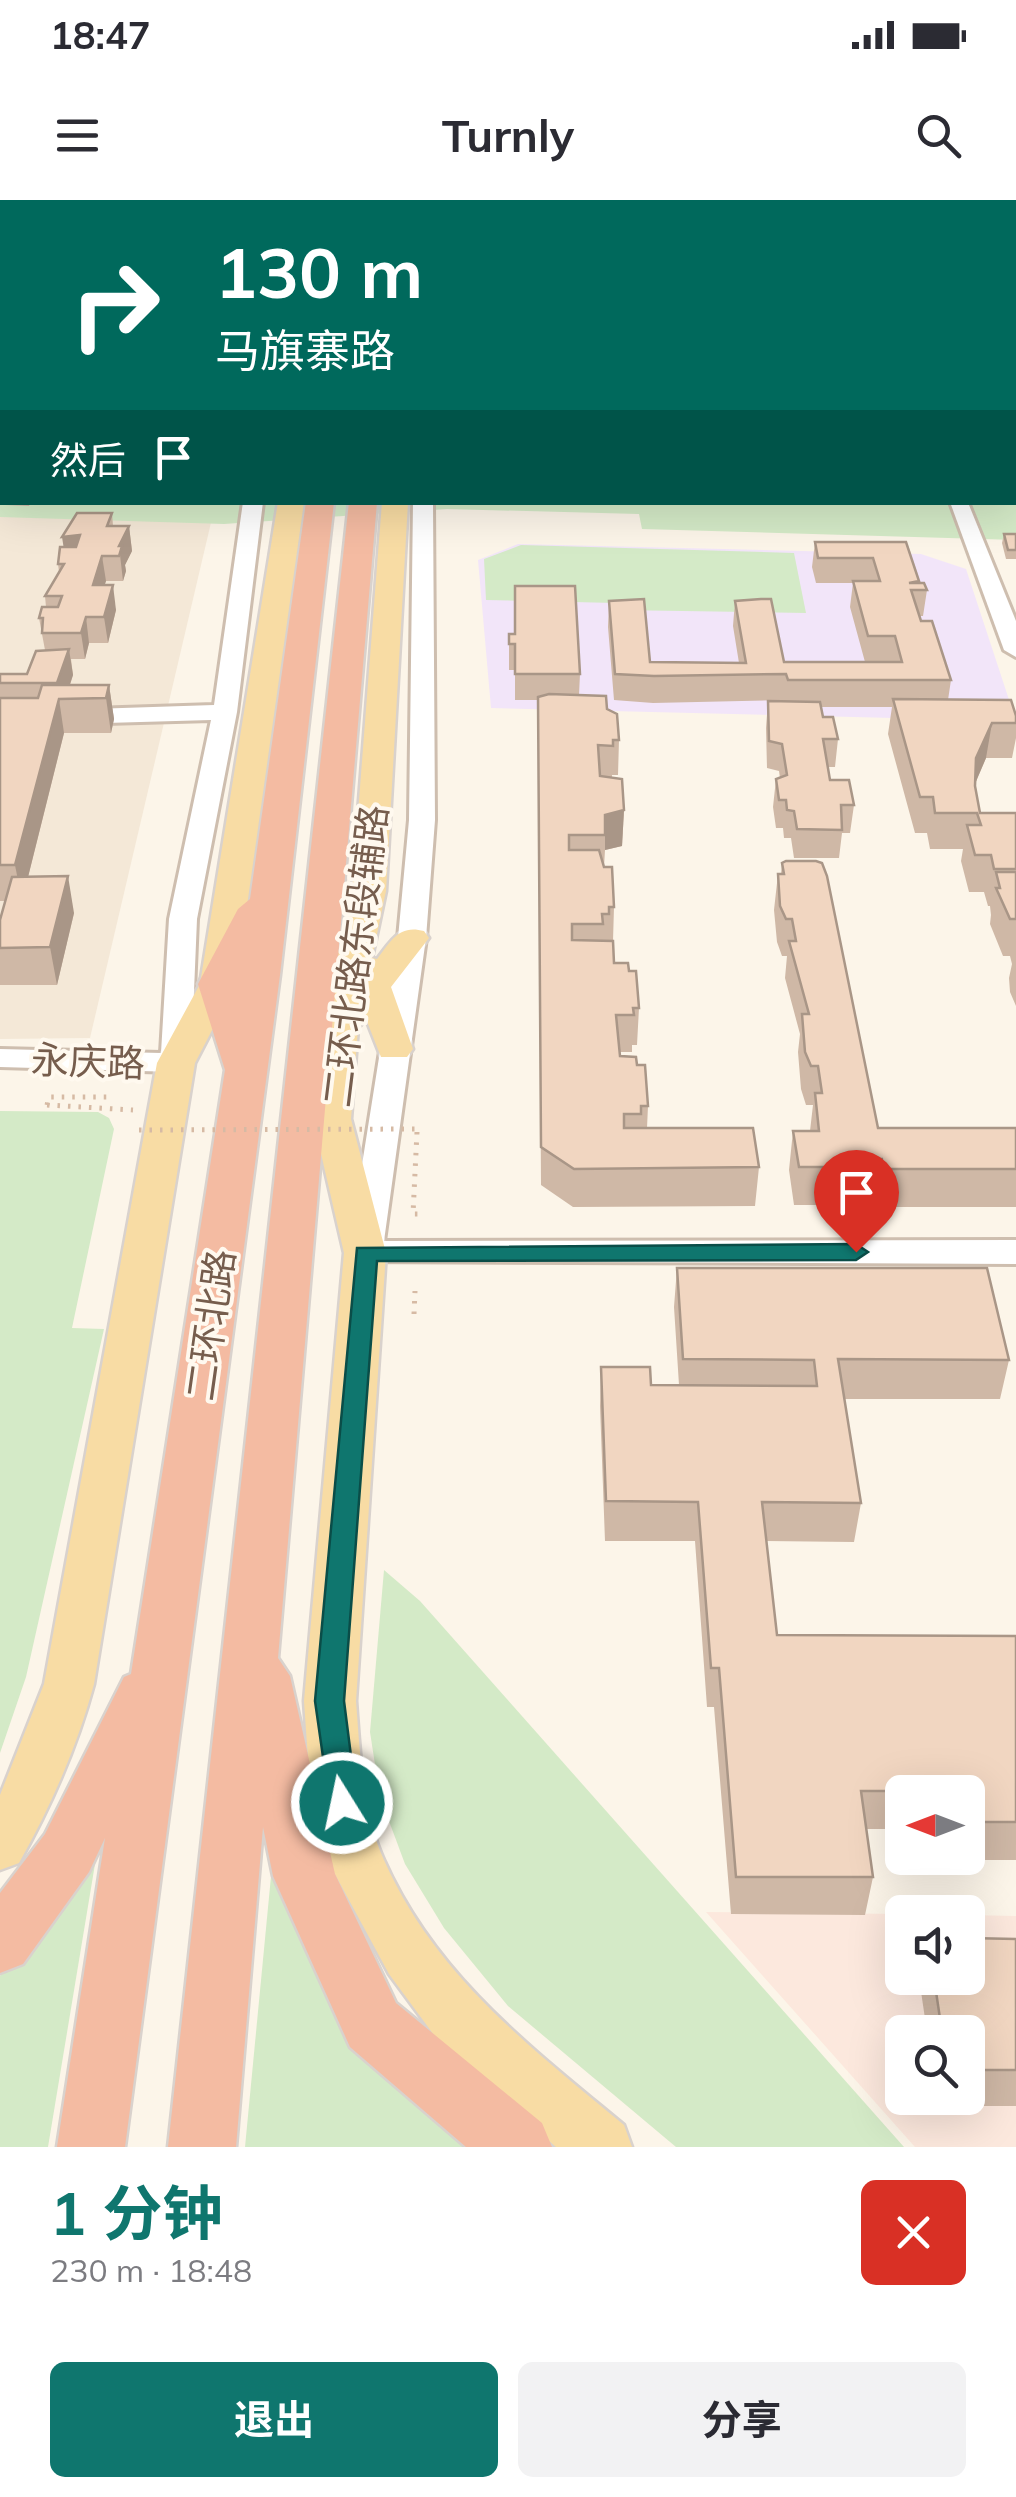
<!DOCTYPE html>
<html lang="zh">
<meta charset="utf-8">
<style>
:root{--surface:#fff;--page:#f2f2f3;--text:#2b2b33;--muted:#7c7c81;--accent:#0f766e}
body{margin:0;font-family:Mulish,"Noto Sans SC",sans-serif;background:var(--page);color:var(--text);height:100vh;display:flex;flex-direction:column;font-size:38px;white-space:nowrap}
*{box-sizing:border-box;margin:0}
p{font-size:32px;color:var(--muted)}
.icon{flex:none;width:55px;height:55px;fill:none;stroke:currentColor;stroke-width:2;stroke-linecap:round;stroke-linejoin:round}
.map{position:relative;height:1947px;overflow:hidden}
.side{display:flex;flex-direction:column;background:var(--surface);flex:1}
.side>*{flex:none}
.banner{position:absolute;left:0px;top:0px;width:1018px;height:305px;box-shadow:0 10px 40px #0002;background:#00695c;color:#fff;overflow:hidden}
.needle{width:65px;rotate:270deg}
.buttons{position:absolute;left:885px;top:1575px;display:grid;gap:20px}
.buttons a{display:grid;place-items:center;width:100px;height:100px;border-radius:15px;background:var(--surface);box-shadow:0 10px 40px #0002;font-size:50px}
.pin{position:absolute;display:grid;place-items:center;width:85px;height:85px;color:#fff;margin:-102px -42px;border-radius:50% 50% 50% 0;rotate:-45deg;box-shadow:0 0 10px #0007}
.pin .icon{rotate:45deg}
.me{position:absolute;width:110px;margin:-55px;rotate:350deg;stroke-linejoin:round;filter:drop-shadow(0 0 8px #0008)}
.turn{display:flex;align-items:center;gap:35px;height:210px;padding:0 50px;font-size:45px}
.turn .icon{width:130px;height:130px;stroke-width:2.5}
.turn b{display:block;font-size:70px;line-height:85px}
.then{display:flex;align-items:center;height:95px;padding:0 50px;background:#0003;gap:20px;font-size:38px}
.round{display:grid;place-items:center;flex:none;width:105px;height:105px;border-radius:15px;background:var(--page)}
.head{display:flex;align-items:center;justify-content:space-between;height:170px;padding:0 50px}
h1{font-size:60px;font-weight:700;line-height:75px;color:var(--accent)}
.button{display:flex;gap:20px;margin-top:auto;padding:20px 50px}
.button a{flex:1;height:115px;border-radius:15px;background:var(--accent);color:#fff;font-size:40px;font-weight:700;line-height:115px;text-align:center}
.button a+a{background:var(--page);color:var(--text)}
.status{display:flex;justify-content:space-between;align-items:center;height:70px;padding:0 50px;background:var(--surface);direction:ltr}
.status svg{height:28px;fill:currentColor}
header{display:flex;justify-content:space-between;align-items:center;height:130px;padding:0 50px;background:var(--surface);font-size:45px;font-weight:700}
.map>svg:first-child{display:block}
.residential{fill:#f4e8d7}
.commercial{fill:#fce8dd;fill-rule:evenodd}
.education{fill:#f2e5f9}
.green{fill:#d4eac7}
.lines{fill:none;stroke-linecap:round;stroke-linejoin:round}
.minor-casing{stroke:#cebeaf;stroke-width:6}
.major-casing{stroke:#d9d2cd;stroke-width:5}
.highway-casing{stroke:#d9d2cd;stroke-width:5}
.path{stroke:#d6baa4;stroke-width:5;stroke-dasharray:2.5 8;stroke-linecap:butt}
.minor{fill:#fff;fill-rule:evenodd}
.major{fill:#f8dca4;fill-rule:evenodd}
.highway{fill:#f4bba2;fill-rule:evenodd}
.path-bridge{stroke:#d6baa4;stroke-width:5;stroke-dasharray:2.5 8;stroke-linecap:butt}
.wall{fill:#cfb8a6}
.shaded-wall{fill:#a99687}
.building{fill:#f1d6c1;stroke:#a99687;stroke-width:2.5}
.route{fill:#0f766e;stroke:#0a4d48;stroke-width:2.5}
.labels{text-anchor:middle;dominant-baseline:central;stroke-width:8;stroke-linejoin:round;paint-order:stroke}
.street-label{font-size:38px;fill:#765d4d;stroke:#fff9ef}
</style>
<div class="status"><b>18:47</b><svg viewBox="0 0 49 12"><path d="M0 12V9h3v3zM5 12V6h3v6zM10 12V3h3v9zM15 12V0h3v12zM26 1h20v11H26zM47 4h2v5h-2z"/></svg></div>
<header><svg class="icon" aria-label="menu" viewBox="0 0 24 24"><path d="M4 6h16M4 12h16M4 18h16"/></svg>Turnly<svg class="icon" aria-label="search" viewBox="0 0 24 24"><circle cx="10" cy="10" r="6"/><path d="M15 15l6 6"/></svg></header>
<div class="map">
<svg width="1016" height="1947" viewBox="0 0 1016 1947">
<rect width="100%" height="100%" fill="#fcf5e9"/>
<!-- residential -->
<polygon class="residential" points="0,314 213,314 90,838 0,839"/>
<!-- commercial -->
<path class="commercial" d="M706,1712L902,1714V1778H968V1715L1016,1716V1947H915ZM902,1832H968V1898H902Z"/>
<!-- education -->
<polygon class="education" points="518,344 921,354 966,369 1016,521 491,508 478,360"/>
<!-- green -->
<g class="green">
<polygon points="1016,214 1016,340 642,329 639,314 447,309 224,324 0,317 0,225 2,302 1015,302"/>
<polygon points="521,345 794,353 806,413 617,410 616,403 486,400 484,359"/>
<polygon points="0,911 98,912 109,918 114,929 72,1128 104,1129 26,1477 0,1553"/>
<polygon points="384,1370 420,1401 904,1947 676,1947 508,1806 444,1728 405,1664 380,1597 370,1532"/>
<polygon points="92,1655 96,1658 48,1947 0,1947 0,1776"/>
<polygon points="272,1666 490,1947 245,1947"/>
</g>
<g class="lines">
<!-- minor casing -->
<g class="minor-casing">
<g id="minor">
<polygon points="714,0 730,0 730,2 715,2"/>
<polygon points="1007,0 1016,0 1016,7 1015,2"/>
<polygon points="243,302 263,302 237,512 197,719 191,863 176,872 0,867 0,849 161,853 169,719 211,520 0,526 0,512 214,505"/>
<polygon points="413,302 433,302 435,620 426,738 384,1041 1016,1040 1016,1064 353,1061 348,1053 398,738 409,620"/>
<polygon points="950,302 969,305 1016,421 1016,457 1004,450"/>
</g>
</g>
<!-- major casing -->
<g class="major-casing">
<g id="major">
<polygon points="407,0 427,0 427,2 408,2"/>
<path d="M278,302H304L236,784L195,863L94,1484C77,1547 51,1606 19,1663L0,1670V1595L44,1484L157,863L200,784Z"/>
<path d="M382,302H408L386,691L372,758L377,759C391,741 399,724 424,731L429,738L391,787L413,849L407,857H381L366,819L358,828L351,919L386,1053L356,1501C360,1552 362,1612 384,1660C435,1775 530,1847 624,1925L632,1947H556L445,1850L389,1774L330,1665L309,1573L304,1501L344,1053L313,919L322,827L352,691Z"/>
</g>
</g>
<!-- highway casing -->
<g class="highway-casing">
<g id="highway">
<polygon points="348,0 370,0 370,2 349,2"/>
<polygon points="306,302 334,302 280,775 125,1947 57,1947 105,1638 89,1672 23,1764 0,1773 0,1693 45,1634 124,1477 131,1474 225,870 198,784 238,709 250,699"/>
<polygon points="349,302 377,302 278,1458 290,1476 335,1674 396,1803 542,1923 552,1947 466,1947 350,1847 273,1676 263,1627 236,1947 168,1947"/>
</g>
</g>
<!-- path -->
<g class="path">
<polyline points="47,905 133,910"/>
<polyline points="47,905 49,897 108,897"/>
<polyline points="417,932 413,1014 420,1014"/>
<polyline points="414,1114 415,1091"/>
</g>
<!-- minor -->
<use href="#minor" class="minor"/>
<!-- major -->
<use href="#major" class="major"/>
<!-- highway -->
<use href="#highway" class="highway"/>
<!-- path-bridge -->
<polyline class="path-bridge" points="139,930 417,929"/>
</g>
<!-- wall -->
<g class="wall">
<rect x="505" y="0" width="56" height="2"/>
<polygon points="0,128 2,128 2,151 0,150"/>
<polygon points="2,190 2,235 0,235 0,192"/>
<polygon points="4,302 31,302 29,306 5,305"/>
<polygon points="112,313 113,326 129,326 132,351 125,365 126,371 123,381 106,381 104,385 116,410 108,443 89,443 85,459 71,459 73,475 70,485 109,485 114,519 111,533 64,533 28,677 74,713 57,785 0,785 0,720 5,701 0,701 0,474 27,474 45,450 39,418 46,407 45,396 59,372 58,364 63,347"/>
<polygon points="1004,334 1016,334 1016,359 1006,359 1002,343"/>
<polygon points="815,342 906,342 919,383 927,390 923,416 919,416 951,480 948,500 1016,516 1016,538 1012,558 986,558 975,584 980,613 1016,613 1016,806 1010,792 1009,778 1012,764 1010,756 1003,756 990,724 991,715 990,706 988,706 984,692 969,692 961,661 963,649 930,649 927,633 915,633 888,534 892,507 821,507 823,517 838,539 835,567 828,567 830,580 854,605 850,633 842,633 839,658 794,658 791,638 784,638 783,628 776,628 773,607 776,579 780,578 779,571 767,568 766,528 768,501 784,500 653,503 614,500 608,427 609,401 650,462 739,463 733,426 735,401 784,462 865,462 850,407 853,383 816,383 812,367"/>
<polygon points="509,434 515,434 580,474 579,495 607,509 619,540 618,575 612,575 612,578 624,610 622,646 605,650 604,667 614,707 613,741 614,763 629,771 639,808 637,845 632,845 632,852 619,852 620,856 637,865 648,906 647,928 759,967 755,1006 573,1007 541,985 538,500 515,500 515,470 509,470"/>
<polygon points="782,663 878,928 1016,928 1016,1007 868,1007 867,997 846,997 845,1005 794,1005 789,970 793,931 810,931 813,905 806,905 801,889 798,852 800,834 785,778 787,756 782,756 777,742 774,710 778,674 781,674"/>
<polygon points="677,1068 1009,1160 1000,1199 844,1199 861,1303 854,1342 766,1341 777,1435 1016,1436 1016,1660 974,1660 968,1629 968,1592 902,1592 902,1629 866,1629 873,1677 865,1715 731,1714 714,1507 707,1507 695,1341 605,1341 600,1206 601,1167 651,1185 679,1185 674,1107"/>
<polygon points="1016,1739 1016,1906 938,1906 937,1898 968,1898 968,1832 927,1832 919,1778 968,1778"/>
</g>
<!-- shaded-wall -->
<g class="shaded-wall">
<polygon points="2,281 2,301 0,305 0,284"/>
<polygon points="129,326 132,351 125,365 126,371 123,381 119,346"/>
<polygon points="80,335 83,360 66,362 62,337"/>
<polygon points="102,356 106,381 97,410 93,385"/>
<polygon points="113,385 116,410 108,443 104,417"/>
<polygon points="86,417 89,443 85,459 81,433"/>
<polygon points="69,449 73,475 65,499 60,499 57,483"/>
<polygon points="109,485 114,519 111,533 106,498"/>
<polygon points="59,499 64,533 22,701 15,665"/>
<polygon points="992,523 986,558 971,593 976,558"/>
<polygon points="624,610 622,646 605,650 605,615"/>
<polygon points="68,676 74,713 57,785 50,747"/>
</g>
<!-- building -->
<g class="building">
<rect x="505" y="0" width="39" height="2"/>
<rect x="575" y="0" width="32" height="2"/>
<polygon points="666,0 697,0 697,2 665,2"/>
<rect x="0" y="114" width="2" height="14"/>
<polygon points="1,190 2,190 2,208 0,208"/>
<polygon points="77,313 112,313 107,326 129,326 119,346 122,346 119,356 102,356 93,385 113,385 104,417 86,417 81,433 42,433 43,418 39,418 42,407 58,407 62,396 45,396 64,364 58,364 60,347 76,347 80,335 62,337"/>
<polygon points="1004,334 1016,334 1016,350 1008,350"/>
<polygon points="815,342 906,342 919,381 909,383 924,383 927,390 911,390 921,421 932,421 951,480 788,480 786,474 654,476 615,474 609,401 644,399 650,462 746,463 735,401 761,399 771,399 784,462 902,462 895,436 868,436 853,381 880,381 873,358 818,358"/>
<polygon points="515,386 575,386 580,474 515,474 515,444 509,444 509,434 515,434"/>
<polygon points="69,449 57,483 0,483 0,474 27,474 36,451"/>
<polygon points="42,485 109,485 106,498 59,499 15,665 0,665 0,498 38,498"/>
<polygon points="549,494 606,496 607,509 617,514 619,540 613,540 613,546 598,545 600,576 622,579 624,610 605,615 605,635 569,635 569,650 599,650 604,667 612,667 614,707 609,707 609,714 602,714 603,724 572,724 572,740 613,741 614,763 628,763 629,771 636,771 639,808 633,808 634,815 616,815 620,856 636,857 637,865 645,865 648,906 641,906 641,914 624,914 624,928 753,928 759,967 574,969 541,947 538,497"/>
<polygon points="893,499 1011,500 1016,516 1016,523 992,523 976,558 975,586 980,613 1016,613 1016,669 994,669 991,655 975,655 967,625 981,625 977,613 935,613 933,597 920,597"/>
<polygon points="768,501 820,502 823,517 833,517 838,539 823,539 830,580 849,580 854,605 841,605 842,630 797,629 794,611 787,610 786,600 779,600 776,579 787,575 782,544 769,541"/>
<polygon points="786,661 816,661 822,663 827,676 878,928 1016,928 1016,969 874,969 872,961 883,959 849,959 850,967 799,967 793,931 819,931 815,893 822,893 818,866 811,866 805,852 802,814 809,814 789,741 796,741 792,719 786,719 780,706 778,674 784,674 782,663"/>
<polygon points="996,672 1016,672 1016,719 1010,719 996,688 1000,688"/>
<polygon points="68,676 50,747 0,748 0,720 12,677"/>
<polygon points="677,1068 987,1068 1009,1160 838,1159 861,1303 762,1302 777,1435 1016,1436 1016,1622 984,1622 978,1591 861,1591 873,1677 736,1677 719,1468 711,1468 698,1302 606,1301 601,1167 650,1167 651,1185 817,1186 814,1160 683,1159"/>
<polygon points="968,1738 1016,1739 1016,1870 968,1870 968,1832 942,1832 934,1778 968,1778"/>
</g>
<!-- route -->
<polygon class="route" points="856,1044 868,1052 856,1060 377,1061 344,1501 357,1603 353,1613 342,1617 331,1613 315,1501 357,1048"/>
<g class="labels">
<!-- street labels -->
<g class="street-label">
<text transform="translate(355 756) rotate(-83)">二环北路东段辅路</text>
<text transform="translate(88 861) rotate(2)">永庆路</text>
<text transform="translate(210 1125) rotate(-82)">二环北路</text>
</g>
</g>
</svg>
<div class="buttons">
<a><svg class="needle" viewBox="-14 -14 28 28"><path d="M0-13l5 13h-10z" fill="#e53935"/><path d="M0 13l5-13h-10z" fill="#7c7c81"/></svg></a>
<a><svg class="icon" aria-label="sound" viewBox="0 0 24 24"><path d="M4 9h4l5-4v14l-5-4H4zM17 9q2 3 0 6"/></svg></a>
<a><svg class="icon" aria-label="search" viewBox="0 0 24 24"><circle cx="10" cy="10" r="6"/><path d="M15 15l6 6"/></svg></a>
</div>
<div class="pin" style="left:856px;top:1052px;background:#d93025"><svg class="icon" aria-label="arrive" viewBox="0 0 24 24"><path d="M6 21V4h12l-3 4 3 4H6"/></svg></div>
<svg class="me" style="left:342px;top:1603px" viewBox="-20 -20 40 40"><circle r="17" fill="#0f766e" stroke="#fff" stroke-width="3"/><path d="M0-11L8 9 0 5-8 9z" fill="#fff"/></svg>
<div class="banner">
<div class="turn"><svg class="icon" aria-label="right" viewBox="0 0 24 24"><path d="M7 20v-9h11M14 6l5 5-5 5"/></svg><div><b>130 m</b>马旗寨路</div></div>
<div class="then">然后<svg class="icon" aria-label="arrive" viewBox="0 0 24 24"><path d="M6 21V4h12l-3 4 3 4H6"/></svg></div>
</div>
</div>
<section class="side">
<div class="head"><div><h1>1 分钟</h1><p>230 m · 18:48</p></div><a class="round" style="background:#d93025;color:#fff"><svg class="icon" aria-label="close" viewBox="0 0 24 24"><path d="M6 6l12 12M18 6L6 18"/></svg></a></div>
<div class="button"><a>退出</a><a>分享</a></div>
</section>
